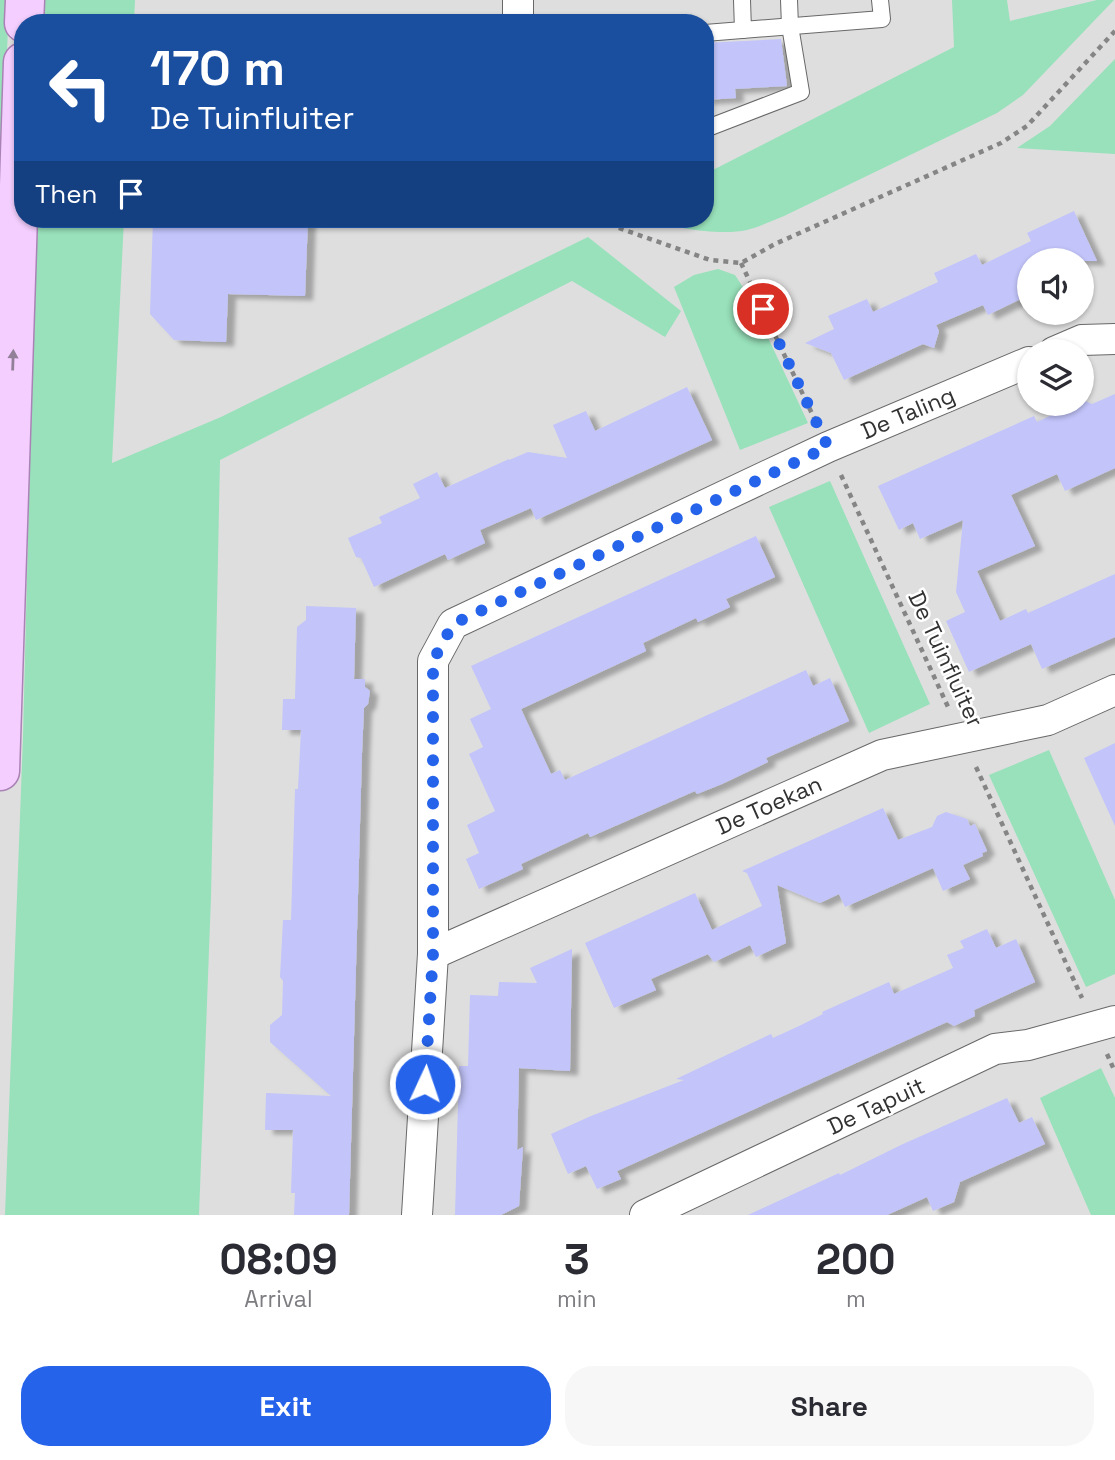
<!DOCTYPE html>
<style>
:root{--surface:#fff;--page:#f7f7f7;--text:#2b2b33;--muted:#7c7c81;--accent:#2563eb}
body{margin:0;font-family:"Space Grotesk",sans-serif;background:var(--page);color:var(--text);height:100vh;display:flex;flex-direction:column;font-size:26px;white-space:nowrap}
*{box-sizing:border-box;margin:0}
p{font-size:23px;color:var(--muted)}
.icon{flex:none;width:38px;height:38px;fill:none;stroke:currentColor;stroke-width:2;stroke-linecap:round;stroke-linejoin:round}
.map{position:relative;height:1215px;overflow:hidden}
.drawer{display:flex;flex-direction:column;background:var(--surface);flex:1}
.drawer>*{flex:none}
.top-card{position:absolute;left:14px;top:14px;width:700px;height:214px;border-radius:28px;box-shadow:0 2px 5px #0004;background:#1a4fa0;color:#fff;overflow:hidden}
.fabs{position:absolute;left:1017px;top:248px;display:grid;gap:14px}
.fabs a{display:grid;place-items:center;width:77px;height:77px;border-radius:50%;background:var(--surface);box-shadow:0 2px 5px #0004;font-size:35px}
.pin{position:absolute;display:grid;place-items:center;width:60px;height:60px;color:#fff;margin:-30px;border:4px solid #fff;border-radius:50%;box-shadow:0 2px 7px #0007}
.me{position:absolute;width:77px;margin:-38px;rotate:3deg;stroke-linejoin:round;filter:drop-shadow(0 0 5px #0008)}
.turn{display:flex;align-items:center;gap:24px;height:147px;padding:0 21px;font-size:32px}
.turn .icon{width:91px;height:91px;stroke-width:2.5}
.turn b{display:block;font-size:49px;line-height:60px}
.then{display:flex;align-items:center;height:66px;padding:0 21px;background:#0003;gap:14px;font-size:26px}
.eta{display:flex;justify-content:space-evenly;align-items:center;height:119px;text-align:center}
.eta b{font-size:42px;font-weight:700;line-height:49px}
.cta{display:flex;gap:14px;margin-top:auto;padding:14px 21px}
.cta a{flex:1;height:80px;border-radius:28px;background:var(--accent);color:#fff;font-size:28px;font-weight:700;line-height:80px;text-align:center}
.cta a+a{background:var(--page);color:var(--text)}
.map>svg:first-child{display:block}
.green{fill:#98e1ba}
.building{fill:#c2c4fa;filter:url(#shadow)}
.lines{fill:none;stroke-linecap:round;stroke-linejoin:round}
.lane-casing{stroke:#686869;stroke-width:18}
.street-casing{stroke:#686869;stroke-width:32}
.primary-casing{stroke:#aa83b6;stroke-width:41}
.path{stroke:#858586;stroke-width:4.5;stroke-dasharray:5 5;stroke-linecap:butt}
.lane{stroke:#fff;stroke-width:16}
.street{stroke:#fff;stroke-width:30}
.primary{stroke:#f3cefe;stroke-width:38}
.oneway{fill:#928098}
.route{stroke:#2563eb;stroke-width:12;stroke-dasharray:0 21.6}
.labels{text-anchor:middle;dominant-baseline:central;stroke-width:5;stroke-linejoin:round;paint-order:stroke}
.street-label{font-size:23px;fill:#323232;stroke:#fff}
</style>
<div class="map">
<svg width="1115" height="1215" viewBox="0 0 1115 1215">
<defs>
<filter id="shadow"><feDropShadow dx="8" dy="4.5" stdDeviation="2" flood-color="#0004"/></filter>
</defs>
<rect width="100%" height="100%" fill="#dededf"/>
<!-- green -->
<g class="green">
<polygon points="0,0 9,0 0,239"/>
<polygon points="42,0 135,0 134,23 42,23"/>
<path d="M952,0H1007L1010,21L1097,0H1114L1023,95L997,113L784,216C772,221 759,227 747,230C721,236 672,228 647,219H705V174L954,47Z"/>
<polygon points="1115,59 1115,154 1017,148 1050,126"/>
<polygon points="36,219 124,219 112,463 221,417 588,237 681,311 665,337 572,281 220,460 211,897 199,1215 5,1215 23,737"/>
<polygon points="718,269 735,275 748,295 808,423 740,450 674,287 694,275"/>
<polygon points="830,481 930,704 869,733 769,507"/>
<polygon points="1049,750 1115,900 1115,974 1086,987 989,775"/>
<polygon points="1101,1068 1115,1098 1115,1215 1091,1215 1040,1098"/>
</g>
<!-- building -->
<g class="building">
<polygon points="781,39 787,86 735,89 736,98 705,100 705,43"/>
<polygon points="1074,211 1097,261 1029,261 1029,295 988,315 983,305 936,325 939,331 934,348 923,344 844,380 831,353 805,343 834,329 828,316 867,299 873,312 938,282 934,273 976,254 982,265 1031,241 1027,233"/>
<polygon points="153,219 308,219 305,296 228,294 226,342 174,340 150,314"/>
<polygon points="687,387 712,440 536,520 531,508 480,530 485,543 448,560 445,554 374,587 361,558 356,557 348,538 382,523 379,517 420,498 413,484 437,472 445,488 509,459 509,460 528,452 567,458 553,425 586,411 595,431"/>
<polygon points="1115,394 1115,468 1065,491 1057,474 1011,495 1035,546 977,571 1000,621 1026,609 1028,613 1115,574 1115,637 1042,669 1031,644 969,672 946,621 965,612 956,592 963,520 920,539 913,523 899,530 878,486 1034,416 1037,422 1075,404 1082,404 1082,401 1083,400 1092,404"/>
<polygon points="756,536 775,577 726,599 730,607 698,622 696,618 643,643 646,651 521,709 551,774 560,770 565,780 806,670 813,686 830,678 849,721 766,758 768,762 722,784 697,794 695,791 590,837 588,833 521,864 523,869 479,889 466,859 479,853 467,825 495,811 469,754 483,747 470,719 491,709 471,666"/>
<polygon points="306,606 356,608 354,679 365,679 365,687 370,691 368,704 364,708 362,753 349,1215 294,1215 295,1193 291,1193 293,1130 265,1130 266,1093 331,1096 270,1042 270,1025 282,1015 283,981 280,977 283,920 291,920 295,789 298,789 301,730 282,730 283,699 295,699 297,627 306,620"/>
<polygon points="1115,743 1115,826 1084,758"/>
<polygon points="883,808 898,840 932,827 937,816 946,812 967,819 970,826 975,824 987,851 982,853 983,856 963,865 970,879 943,891 933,868 845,907 839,894 820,903 777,885 786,943 756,957 750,945 714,962 708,954 651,979 656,990 614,1008 585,943 695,893 712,930 762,906 747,873 742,871"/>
<polygon points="987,929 996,948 1016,939 1035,982 974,1010 975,1016 954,1026 947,1022 617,1171 621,1179 597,1189 586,1166 568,1174 551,1134 591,1116 684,1080 676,1079 771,1034 773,1038 799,1026 823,1014 822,1012 889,982 894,994 953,968 947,955 964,948 960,941"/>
<polygon points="572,949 570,1071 519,1068 517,1150 523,1147 519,1206 501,1215 455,1215 459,1066 468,1066 470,995 498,996 499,982 537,983 530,968"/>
<polygon points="1007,1098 1019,1123 1032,1117 1045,1144 960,1182 954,1202 933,1211 927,1197 887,1215 748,1215 839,1173 840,1175 903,1144"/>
</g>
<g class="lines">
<!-- lane casing -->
<g class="lane-casing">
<g id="lane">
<polyline points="742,0 743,30"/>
<polyline points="705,33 882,19 880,0"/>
<polyline points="705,129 801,92 790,26 789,0"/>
</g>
</g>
<!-- street casing -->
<g class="street-casing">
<g id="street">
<polyline points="518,23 518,0"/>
<polyline points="1054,352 1082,340 1115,339"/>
<polyline points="433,954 882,755 1048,720 1115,690"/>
<polyline points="417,1215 433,954 433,661 453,624 828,447 1029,362"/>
<polyline points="645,1215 995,1049 1028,1045 1115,1021"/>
</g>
</g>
<!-- primary casing -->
<g class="primary-casing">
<g id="primary">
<polyline points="24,23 25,0"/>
<polyline points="0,771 23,62"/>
</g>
</g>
<!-- path -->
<g class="path">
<polyline points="601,219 616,227 710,260 741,263 775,244 1001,143 1027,126 1115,31"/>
<polyline points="741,263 815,420"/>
<polyline points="841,475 949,709"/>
<polyline points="976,767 1082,998"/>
<polyline points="1107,1054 1115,1072"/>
</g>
<!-- lane -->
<use href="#lane" class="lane"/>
<!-- street -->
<use href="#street" class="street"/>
<!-- primary -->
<use href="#primary" class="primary"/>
</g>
<!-- one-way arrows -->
<defs><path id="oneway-solid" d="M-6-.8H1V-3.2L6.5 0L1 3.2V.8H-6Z" transform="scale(1.75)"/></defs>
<use class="oneway" href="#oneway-solid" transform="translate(13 360) rotate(-88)"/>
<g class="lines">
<!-- route -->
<polyline class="route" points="425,1084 433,954 433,661 453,624 828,447 763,309"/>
</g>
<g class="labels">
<!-- street labels -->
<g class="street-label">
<text transform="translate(908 413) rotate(-23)">De Taling</text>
<text transform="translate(946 659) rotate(65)">De Tuinfluiter</text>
<text transform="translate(769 805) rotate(-24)">De Toekan</text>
<text transform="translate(876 1106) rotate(-25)">De Tapuit</text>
</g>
</g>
</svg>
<div class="fabs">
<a><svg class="icon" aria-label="sound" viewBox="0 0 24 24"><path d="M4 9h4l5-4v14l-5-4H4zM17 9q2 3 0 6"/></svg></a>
<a><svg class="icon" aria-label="layers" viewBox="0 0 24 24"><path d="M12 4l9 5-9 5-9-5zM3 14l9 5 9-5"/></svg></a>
</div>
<div class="pin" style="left:763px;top:309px;background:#d93025"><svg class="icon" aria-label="arrive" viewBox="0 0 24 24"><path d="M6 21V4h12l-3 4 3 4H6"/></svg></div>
<svg class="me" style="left:425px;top:1084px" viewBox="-20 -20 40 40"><circle r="17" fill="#2563eb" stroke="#fff" stroke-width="3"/><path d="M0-11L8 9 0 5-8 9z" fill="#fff"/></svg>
<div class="top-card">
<div class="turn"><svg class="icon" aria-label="left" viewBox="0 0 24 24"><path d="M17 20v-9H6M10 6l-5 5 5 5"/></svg><div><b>170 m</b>De Tuinfluiter</div></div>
<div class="then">Then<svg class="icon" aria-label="arrive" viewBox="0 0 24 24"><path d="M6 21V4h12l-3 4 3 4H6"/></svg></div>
</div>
</div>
<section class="drawer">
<div class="eta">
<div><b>08:09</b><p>Arrival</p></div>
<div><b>3</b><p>min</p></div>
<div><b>200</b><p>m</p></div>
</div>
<div class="cta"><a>Exit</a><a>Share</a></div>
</section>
